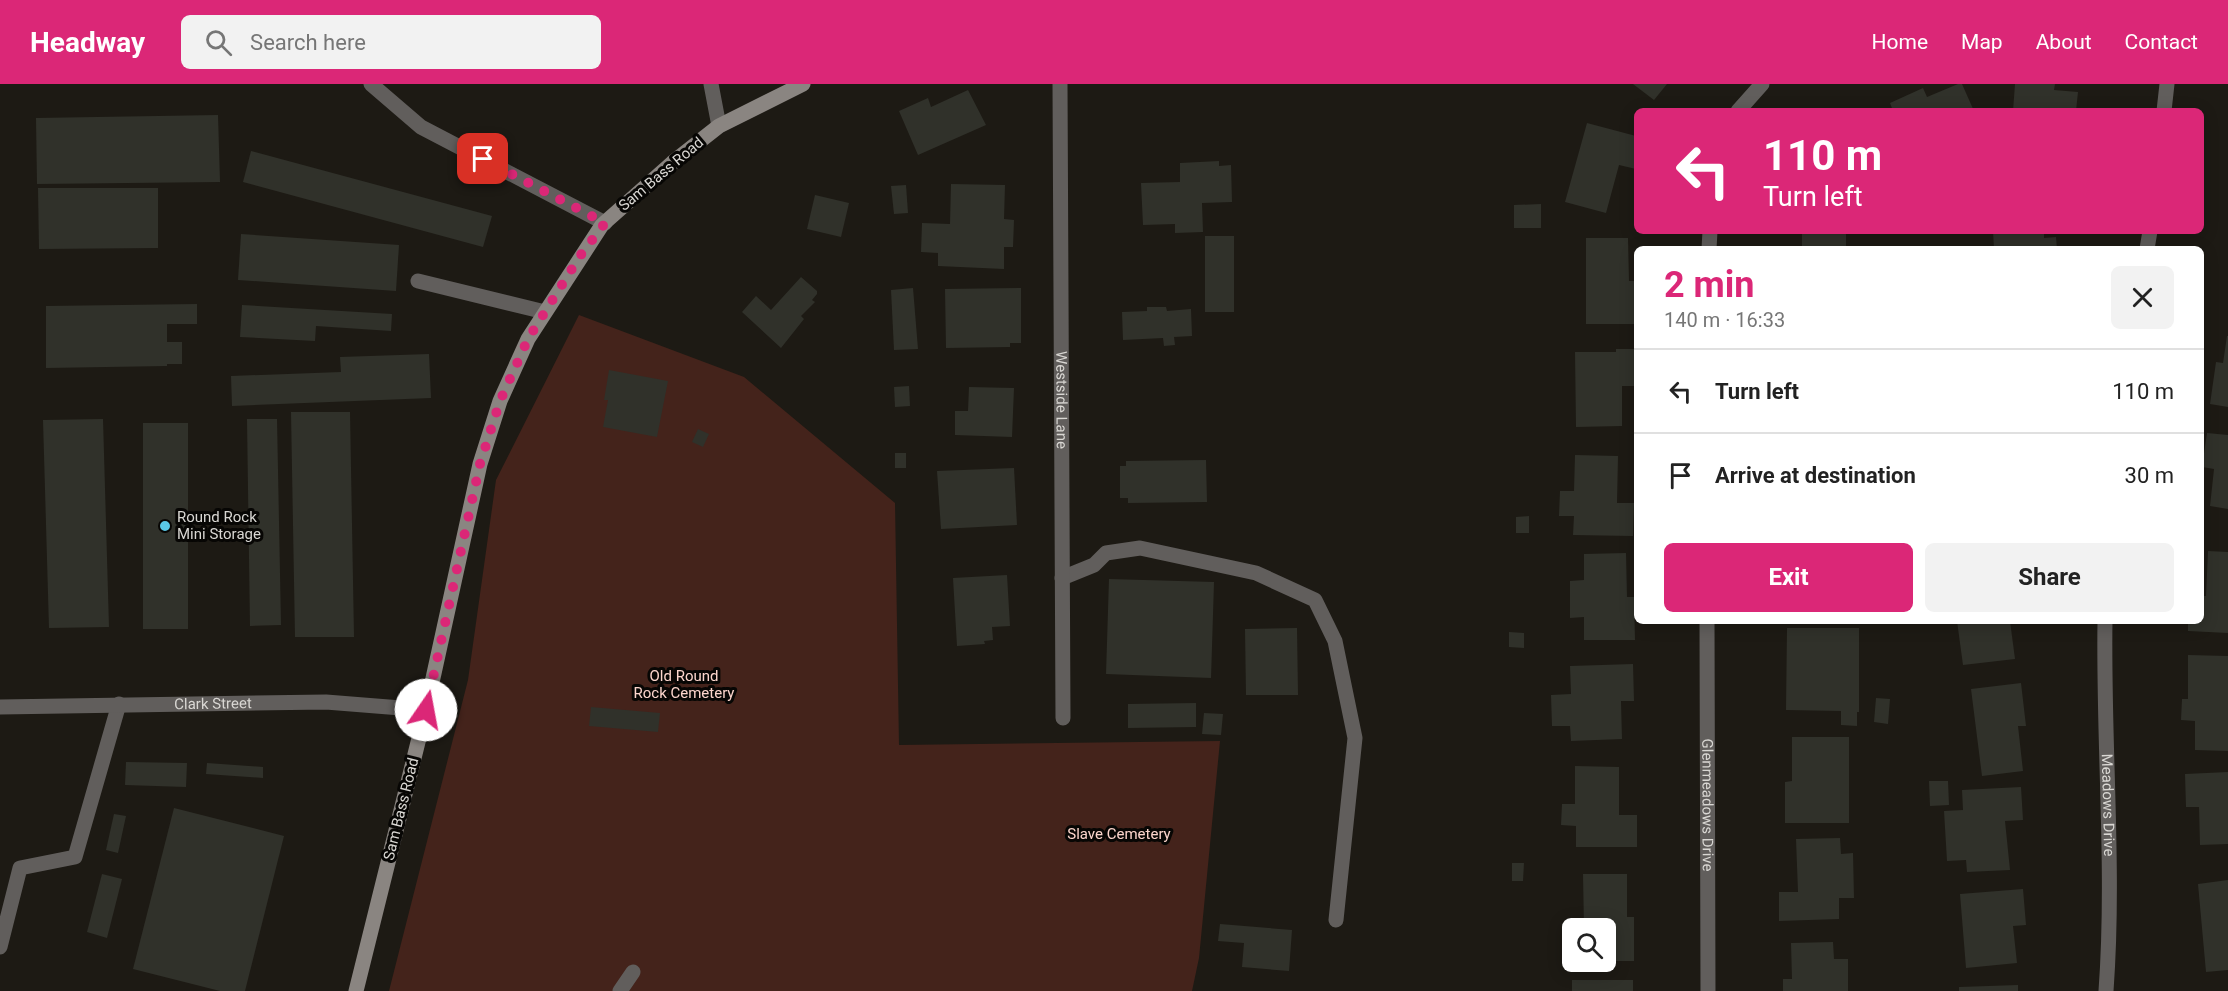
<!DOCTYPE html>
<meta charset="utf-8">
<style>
:root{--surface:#fff;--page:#f2f2f2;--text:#222;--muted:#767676;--line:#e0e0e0;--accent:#db2777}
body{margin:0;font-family:Roboto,sans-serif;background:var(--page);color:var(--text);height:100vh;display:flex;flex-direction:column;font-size:22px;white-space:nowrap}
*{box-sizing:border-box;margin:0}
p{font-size:20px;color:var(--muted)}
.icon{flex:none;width:33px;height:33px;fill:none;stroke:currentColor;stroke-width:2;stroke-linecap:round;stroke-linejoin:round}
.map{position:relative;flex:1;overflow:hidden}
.side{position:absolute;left:1634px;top:162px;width:570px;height:378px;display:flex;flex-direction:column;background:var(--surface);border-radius:9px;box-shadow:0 3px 15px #0003}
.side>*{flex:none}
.guide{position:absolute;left:1634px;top:24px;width:570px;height:126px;border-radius:9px;box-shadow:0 3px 15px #0003;background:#db2777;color:#fff;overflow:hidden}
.fabs{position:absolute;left:1562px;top:834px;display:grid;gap:12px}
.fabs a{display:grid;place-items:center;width:54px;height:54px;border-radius:9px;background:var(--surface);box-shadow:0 3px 15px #0003;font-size:30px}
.pin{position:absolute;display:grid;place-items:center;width:51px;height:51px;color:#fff;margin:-26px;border-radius:12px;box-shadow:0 3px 9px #0006}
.me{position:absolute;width:66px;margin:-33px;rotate:12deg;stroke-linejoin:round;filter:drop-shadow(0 0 4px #0008)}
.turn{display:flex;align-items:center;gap:21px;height:126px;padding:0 30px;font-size:27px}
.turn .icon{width:78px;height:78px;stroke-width:2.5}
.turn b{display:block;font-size:42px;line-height:51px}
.round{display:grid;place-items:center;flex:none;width:63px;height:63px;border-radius:9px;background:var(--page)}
.overview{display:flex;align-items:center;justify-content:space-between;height:102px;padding:0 30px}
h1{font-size:36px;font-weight:700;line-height:45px;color:var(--accent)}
.cta{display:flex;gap:12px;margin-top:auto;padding:12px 30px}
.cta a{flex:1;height:69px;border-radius:9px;background:var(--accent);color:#fff;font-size:24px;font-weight:700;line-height:69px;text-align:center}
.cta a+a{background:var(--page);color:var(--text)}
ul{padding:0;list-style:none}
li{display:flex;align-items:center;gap:18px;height:84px;padding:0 30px;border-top:2px solid var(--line)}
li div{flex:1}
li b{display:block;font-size:22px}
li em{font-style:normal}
header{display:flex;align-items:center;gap:36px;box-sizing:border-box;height:84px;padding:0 30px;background:var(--accent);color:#fff}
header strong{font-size:28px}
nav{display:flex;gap:33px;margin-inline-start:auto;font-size:21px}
.search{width:420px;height:54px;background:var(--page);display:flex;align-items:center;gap:15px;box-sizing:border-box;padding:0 21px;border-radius:9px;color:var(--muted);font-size:22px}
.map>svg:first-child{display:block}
.green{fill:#44231b}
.building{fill:#30312a}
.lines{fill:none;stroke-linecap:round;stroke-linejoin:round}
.service{stroke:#615e5c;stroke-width:15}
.minor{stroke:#615e5c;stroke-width:15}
.secondary{stroke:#8a8581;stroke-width:15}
.route{stroke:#db2777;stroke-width:10;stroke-dasharray:0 18}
.poi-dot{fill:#5ac8e6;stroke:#070604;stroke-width:2}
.labels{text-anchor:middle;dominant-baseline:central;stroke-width:6;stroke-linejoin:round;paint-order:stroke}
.street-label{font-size:15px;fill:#d9d7d3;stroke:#070604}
.poi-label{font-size:15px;fill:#d9d7d3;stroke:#070604;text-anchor:start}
.park-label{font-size:15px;fill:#fcd5cc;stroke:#070604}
</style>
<header>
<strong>Headway</strong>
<div class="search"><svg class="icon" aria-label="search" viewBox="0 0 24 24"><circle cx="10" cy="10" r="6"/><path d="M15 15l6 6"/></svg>Search here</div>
<nav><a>Home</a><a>Map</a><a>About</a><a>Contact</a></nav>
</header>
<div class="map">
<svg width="2228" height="907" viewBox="0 0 2228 907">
<rect width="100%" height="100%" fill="#1d1a14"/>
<!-- green -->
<polygon class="green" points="579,231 744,293 895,419 899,661 1220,657 1199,874 1192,907 389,907 468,596 496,396"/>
<!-- building -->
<g class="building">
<polygon points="1633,0 1667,0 1654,16"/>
<polygon points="1958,0 1962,0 1974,27 1893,27 1890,19 1923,4 1927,13"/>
<polygon points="2015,0 2055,0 2054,6 2078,8 2076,27 2013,27"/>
<polygon points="968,6 986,41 918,71 899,27 928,14 931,23"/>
<polygon points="218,31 220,98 37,100 36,34"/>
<polygon points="1587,39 1636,52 1636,85 1619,81 1606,129 1565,118"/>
<polygon points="251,67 492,132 483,163 243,98"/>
<polygon points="1219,77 1219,82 1231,81 1232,118 1202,119 1203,148 1175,149 1175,140 1143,141 1141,99 1180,98 1180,79"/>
<polygon points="951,100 1005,101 1004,135 1014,136 1013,163 1004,163 1004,185 938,182 938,169 921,168 922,139 950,140"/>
<polygon points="906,101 908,129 894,130 891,102"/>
<polygon points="38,104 158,104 158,164 39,165"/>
<polygon points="815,111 849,119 841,153 807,145"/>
<polygon points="1541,120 1541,144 1514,144 1514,121"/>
<rect x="1802" y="147" width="44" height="18"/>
<polygon points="1993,147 2044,147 2044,154 2056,153 2057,165 1994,165"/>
<polygon points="241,150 399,161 396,207 238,196"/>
<rect x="1205" y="152" width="29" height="76"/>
<polygon points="1586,154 1628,154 1629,197 1636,197 1636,240 1586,240"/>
<polygon points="801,193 817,207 817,210 812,216 815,218 801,232 804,235 781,264 742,228 756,212 771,226"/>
<polygon points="913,204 918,265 894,266 891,206"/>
<polygon points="1021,204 1021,259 1010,259 1010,263 946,264 945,205"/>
<polygon points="197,220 197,240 167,240 167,258 182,258 182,280 167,280 167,282 46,284 46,222"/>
<polygon points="242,221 392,230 391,247 316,242 315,257 240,253"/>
<polygon points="1147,223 1166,223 1167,227 1191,225 1192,252 1174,253 1175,261 1164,262 1163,254 1123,256 1122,228 1147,227"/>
<polygon points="2227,252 2228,252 2228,323 2210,320 2216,278 2223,279"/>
<polygon points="1616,265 1634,265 1635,302 1622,302 1622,342 1576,343 1575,268 1616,268"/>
<polygon points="429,270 431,314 232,322 231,292 341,288 340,273"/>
<polygon points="609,286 668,297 657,353 603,343 608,316 604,316"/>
<polygon points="909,302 910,322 895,323 894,303"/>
<polygon points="969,303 1014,304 1012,353 955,351 955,327 968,327"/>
<polygon points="291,328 350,328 354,553 295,553"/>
<polygon points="103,335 109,543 49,544 43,336"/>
<polygon points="247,335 277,335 281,541 250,542"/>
<rect x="143" y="339" width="45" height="206"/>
<polygon points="698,345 709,350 703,363 692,358"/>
<polygon points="2207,349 2228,351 2228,425 2210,422 2214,385 2202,383"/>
<rect x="895" y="369" width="11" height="15"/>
<polygon points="1575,371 1618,372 1617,419 1634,419 1633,452 1573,451 1574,432 1559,432 1560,407 1574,407"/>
<polygon points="1206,376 1207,418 1128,419 1128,414 1120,414 1120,382 1126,382 1126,377"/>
<polygon points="1014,384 1017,441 941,445 937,387"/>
<polygon points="1529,432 1529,449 1516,449 1516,433"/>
<polygon points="2208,467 2228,468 2228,549 2188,547 2188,537 2200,537 2200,512 2206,512"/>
<polygon points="1626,469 1627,513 1634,513 1635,556 1584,556 1584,533 1570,534 1570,497 1584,496 1584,470"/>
<polygon points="1007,491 1010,542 992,543 993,556 984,557 985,560 957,562 953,494"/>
<polygon points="1109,495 1214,498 1211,594 1106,590"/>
<polygon points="1957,537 2010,537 2015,575 1963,581"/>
<polygon points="1297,544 1298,611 1246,611 1245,545"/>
<polygon points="1787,544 1859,544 1859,628 1857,628 1857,642 1841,641 1841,627 1786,626"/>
<polygon points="1509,548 1524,549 1524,564 1509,563"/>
<polygon points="2188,571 2228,572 2228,667 2195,666 2195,637 2181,636 2182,615 2188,615"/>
<polygon points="1633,580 1634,617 1621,617 1622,655 1571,657 1570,642 1552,642 1551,611 1571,610 1570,582"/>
<polygon points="2021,599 2026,642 2018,642 2023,687 1982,692 1971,605"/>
<polygon points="1876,614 1890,615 1888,640 1874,638"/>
<polygon points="1196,619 1196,643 1128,644 1128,620"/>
<polygon points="591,623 660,629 658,648 589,642"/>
<polygon points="1204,629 1223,630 1221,651 1202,650"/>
<polygon points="1792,653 1849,653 1849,739 1785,739 1785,698 1792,697"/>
<polygon points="126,678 187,679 186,703 125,701"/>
<polygon points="207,679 263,683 263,694 206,690"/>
<polygon points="1575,682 1619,683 1619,731 1637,731 1637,763 1576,763 1576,742 1561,741 1562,720 1575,720"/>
<polygon points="2228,688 2228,760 2200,761 2199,723 2186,723 2185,690"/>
<polygon points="1929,697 1948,697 1949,721 1930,722"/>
<polygon points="2021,703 2023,736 2005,737 2010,786 1967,788 1966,776 1947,777 1944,727 1963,726 1962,706"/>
<polygon points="174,724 284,752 245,907 220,907 133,885"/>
<polygon points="114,730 126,732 118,769 106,766"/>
<polygon points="1840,754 1841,770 1853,769 1854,814 1839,814 1839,835 1779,837 1779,808 1798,808 1796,755"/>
<polygon points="1512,779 1524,779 1523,797 1512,797"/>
<polygon points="102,790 122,795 107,854 87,848"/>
<polygon points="1583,790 1627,790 1627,833 1634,833 1634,877 1605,877 1605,844 1584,844"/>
<polygon points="2228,796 2228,886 2206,888 2198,800"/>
<polygon points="2023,805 2026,841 2013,842 2017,879 1966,884 1960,810"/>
<polygon points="1220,840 1292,846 1289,887 1242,883 1244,859 1218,857"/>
<polygon points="1833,858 1834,875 1848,875 1848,907 1783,907 1783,895 1792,895 1791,859"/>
<rect x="1572" y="896" width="61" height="11"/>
<polygon points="2018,901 2018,907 1959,907 1959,903"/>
</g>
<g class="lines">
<!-- service -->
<g class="service">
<polyline points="371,0 421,43 605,139"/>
<polyline points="418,197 545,228"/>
<polyline points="1062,494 1094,481 1106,469 1140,464 1256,489 1315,516 1335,557 1355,654 1336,836"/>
<polyline points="0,863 20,784 75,773 119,620"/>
<polyline points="620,907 633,888"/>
</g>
<!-- minor -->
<g class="minor">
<polyline points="711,0 719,42"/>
<path id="s1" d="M1060,0L1063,634"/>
<polyline points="1738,27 1762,0"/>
<polyline points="2164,27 2167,0"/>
<polyline points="1709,165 1710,147"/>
<polyline points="2147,165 2150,147"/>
<path id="s2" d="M1707,537L1708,907"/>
<path id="s3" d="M2105,537C2103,660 2115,784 2106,907"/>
<path id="s4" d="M0,623L326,618L426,626"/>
</g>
<!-- secondary -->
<polyline class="secondary" points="356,907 426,626 480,380 500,317 528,255 602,141 672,79 719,42 803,0"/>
</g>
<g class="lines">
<!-- route -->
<polyline class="route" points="426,626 480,380 500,317 528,255 580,172 605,139 483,75"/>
</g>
<!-- markers -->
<circle class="poi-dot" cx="165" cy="442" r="6"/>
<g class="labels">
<!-- street labels -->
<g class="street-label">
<text transform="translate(661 90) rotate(-40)">Sam Bass Road</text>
<text stroke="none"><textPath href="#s1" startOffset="316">Westside Lane</textPath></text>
<text stroke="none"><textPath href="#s4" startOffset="213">Clark Street</textPath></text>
<text stroke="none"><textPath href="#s2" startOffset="184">Glenmeadows Drive</textPath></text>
<text stroke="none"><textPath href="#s3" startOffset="184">Meadows Drive</textPath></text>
<text transform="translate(401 725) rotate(-76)">Sam Bass Road</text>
</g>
<!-- poi labels -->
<g class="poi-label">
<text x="177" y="433">Round Rock<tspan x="177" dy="17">Mini Storage</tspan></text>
</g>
<!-- park labels -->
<g class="park-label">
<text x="684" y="592">Old Round<tspan x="684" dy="17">Rock Cemetery</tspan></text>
<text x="1119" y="750">Slave Cemetery</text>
</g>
</g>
</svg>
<div class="fabs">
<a><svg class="icon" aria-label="search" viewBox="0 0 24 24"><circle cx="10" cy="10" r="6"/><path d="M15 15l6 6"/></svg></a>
</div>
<div class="pin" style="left:483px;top:75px;background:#d93025"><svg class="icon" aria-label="arrive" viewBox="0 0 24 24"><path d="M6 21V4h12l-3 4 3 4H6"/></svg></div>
<svg class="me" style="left:426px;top:626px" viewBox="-20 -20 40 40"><circle r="19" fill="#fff"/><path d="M0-13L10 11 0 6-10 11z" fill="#db2777"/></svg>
<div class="guide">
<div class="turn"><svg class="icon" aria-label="left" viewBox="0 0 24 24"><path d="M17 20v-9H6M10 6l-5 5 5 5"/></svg><div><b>110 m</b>Turn left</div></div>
</div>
<section class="side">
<div class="overview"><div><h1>2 min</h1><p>140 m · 16:33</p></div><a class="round"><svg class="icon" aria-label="close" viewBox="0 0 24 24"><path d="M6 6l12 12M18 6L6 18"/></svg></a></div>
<ul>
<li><svg class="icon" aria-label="left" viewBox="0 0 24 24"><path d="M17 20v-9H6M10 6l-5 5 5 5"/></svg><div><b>Turn left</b></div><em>110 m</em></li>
<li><svg class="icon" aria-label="arrive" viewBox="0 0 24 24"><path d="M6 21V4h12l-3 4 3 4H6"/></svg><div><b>Arrive at destination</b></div><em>30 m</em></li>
</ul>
<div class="cta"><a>Exit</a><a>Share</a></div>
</section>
</div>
